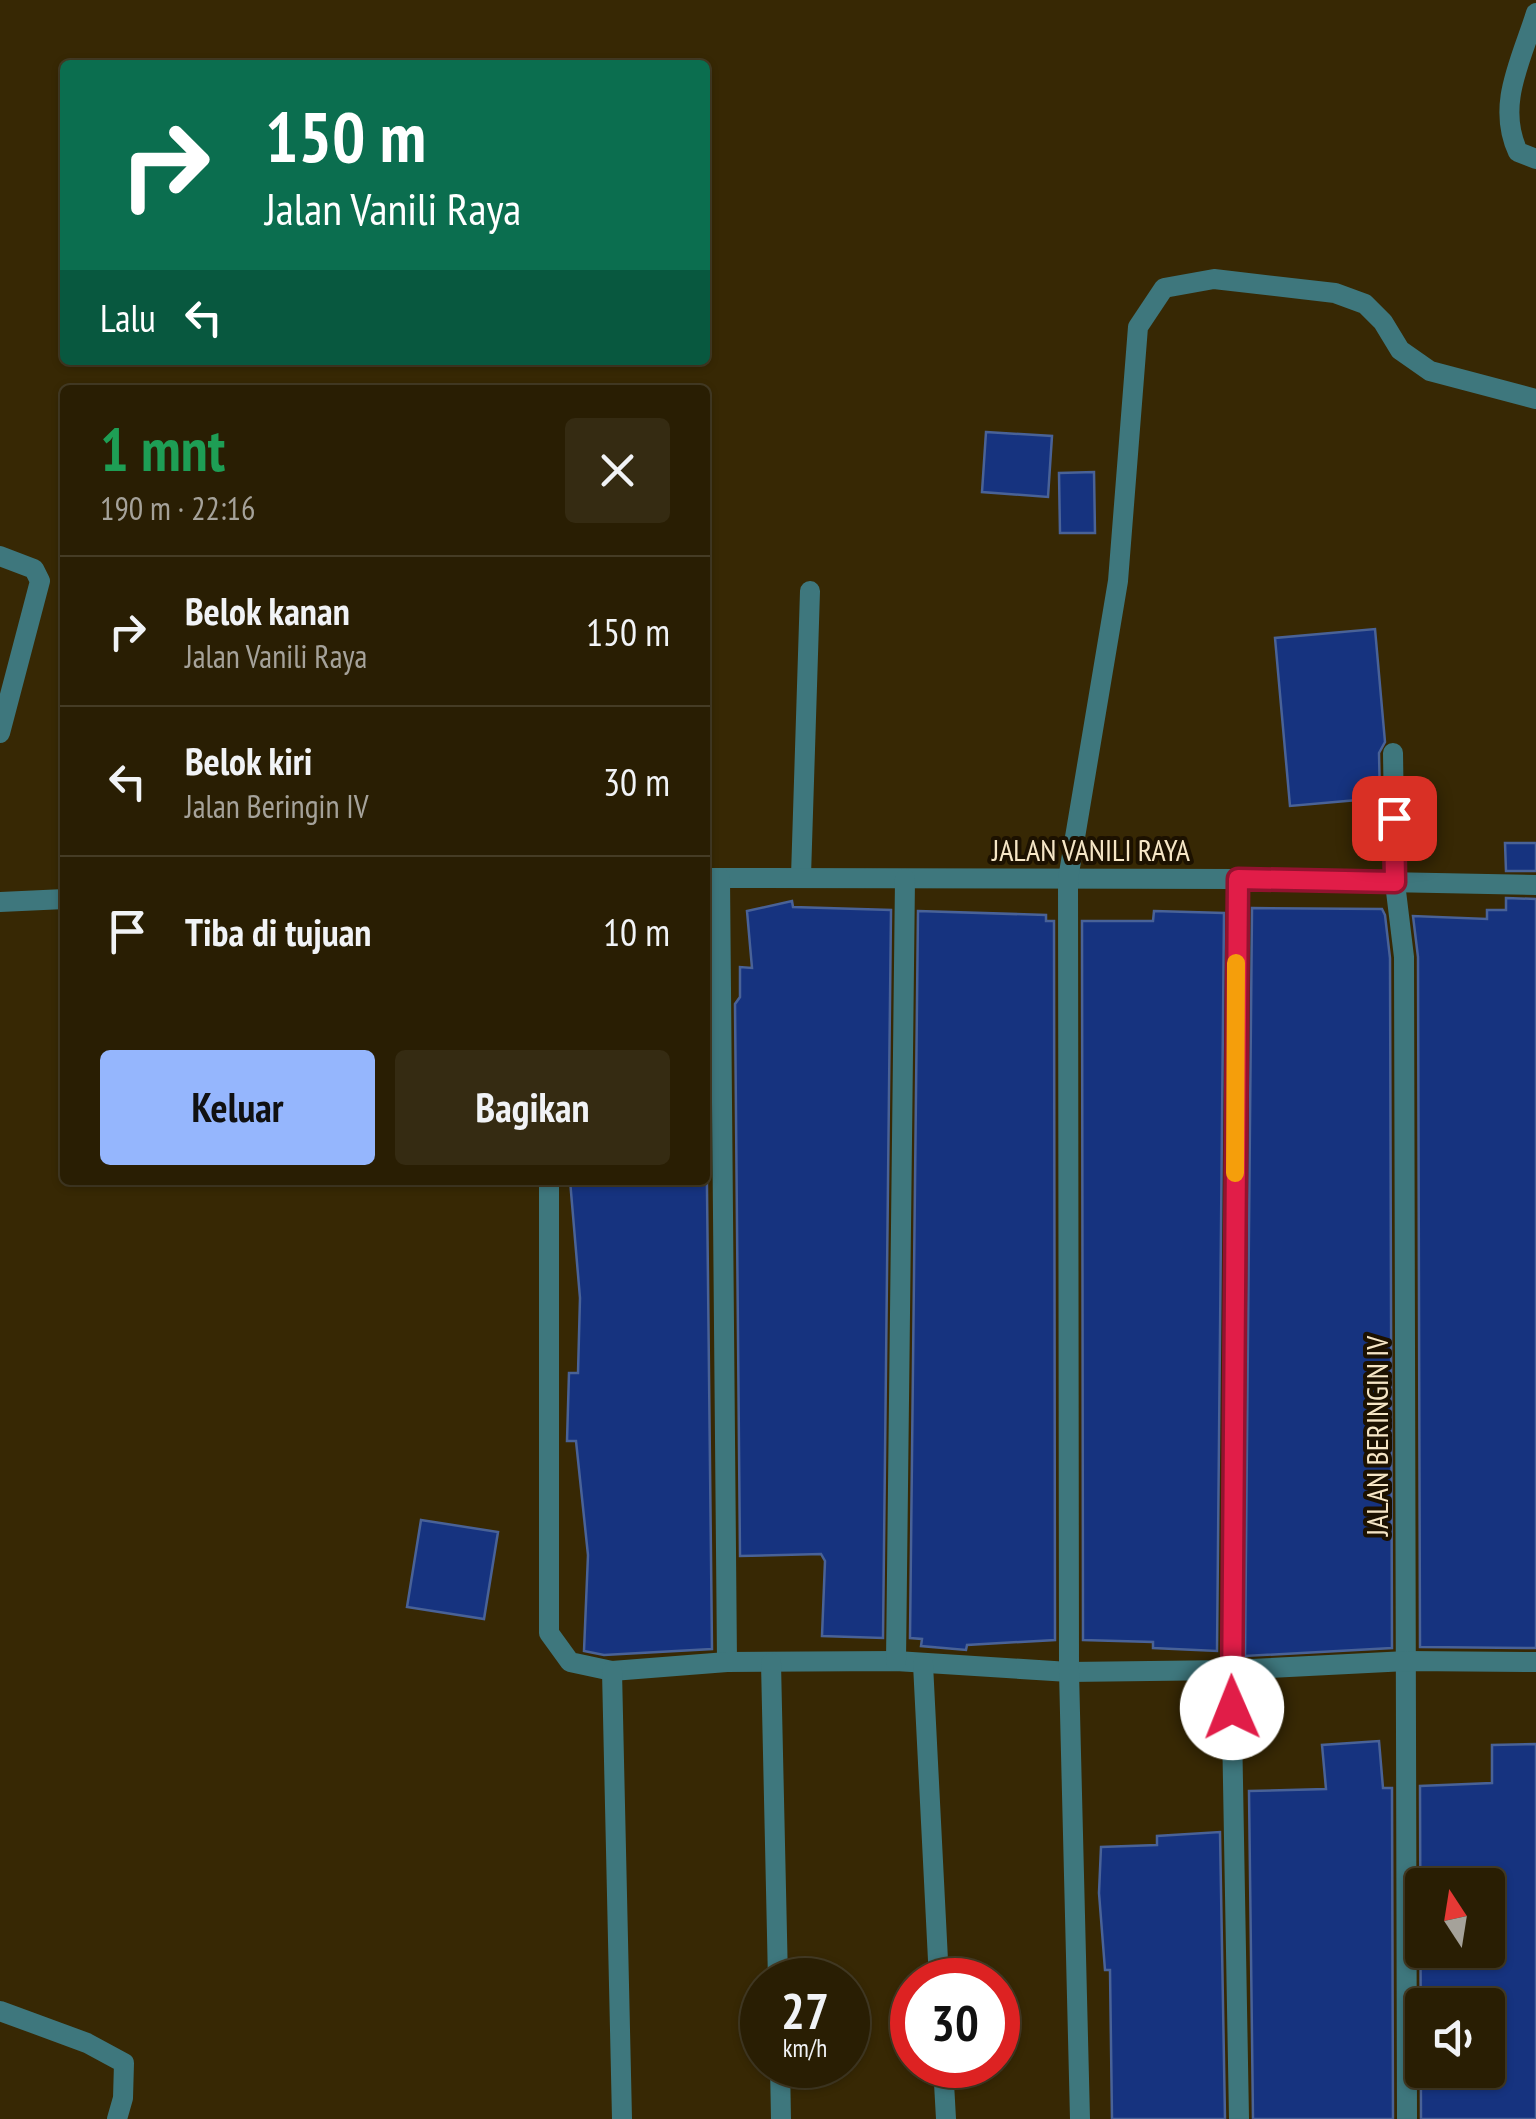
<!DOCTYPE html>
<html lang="id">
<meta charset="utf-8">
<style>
:root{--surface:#291e03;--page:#352b12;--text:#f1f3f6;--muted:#a5a29a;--line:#453c25;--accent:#95b6fd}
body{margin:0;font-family:"PT Sans Narrow",sans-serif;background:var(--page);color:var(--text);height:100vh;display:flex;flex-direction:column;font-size:38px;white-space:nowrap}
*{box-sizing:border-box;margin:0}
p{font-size:32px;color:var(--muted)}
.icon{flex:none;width:55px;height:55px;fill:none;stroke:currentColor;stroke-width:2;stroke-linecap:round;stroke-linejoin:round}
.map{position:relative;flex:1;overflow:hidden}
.sheet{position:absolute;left:60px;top:385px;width:650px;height:800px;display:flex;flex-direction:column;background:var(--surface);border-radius:10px;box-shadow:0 2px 8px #0004,0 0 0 2px var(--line)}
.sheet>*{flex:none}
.guide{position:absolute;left:60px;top:60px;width:650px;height:305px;border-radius:10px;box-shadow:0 2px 8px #0004,0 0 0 2px var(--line);background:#0b6e4f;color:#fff;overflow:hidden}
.needle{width:65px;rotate:348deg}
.fabs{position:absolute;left:1405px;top:1868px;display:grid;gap:20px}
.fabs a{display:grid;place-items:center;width:100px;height:100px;border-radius:10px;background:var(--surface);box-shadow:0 2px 8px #0004,0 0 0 2px var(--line);font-size:50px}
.speed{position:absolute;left:740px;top:1958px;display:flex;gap:20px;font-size:50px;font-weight:700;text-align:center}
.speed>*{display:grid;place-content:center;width:130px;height:130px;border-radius:50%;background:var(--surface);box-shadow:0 2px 8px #0004,0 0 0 2px var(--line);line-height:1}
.speed small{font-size:25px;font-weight:400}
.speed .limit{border:15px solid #d22;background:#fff;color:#111}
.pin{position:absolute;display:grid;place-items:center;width:85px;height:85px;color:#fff;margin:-42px;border-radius:20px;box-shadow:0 5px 15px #0006}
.me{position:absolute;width:110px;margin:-55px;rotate:359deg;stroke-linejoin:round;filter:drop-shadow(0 0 8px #0008)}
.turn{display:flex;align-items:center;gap:35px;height:210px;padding:0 40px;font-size:45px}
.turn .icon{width:130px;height:130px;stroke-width:2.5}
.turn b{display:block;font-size:70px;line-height:85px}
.then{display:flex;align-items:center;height:95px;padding:0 40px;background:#0003;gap:20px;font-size:38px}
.round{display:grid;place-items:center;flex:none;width:105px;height:105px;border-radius:10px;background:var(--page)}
.summary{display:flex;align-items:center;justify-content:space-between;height:170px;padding:0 40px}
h1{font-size:60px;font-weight:700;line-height:75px;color:#1e9e55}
.primary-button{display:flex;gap:20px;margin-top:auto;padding:20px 40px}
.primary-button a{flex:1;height:115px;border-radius:10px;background:var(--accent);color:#111;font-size:40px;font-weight:700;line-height:115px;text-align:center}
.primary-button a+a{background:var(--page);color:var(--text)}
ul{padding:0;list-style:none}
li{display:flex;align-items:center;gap:30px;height:150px;padding:0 40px;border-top:2px solid var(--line)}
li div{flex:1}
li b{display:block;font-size:38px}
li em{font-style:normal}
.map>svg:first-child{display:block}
.building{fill:#16337f;stroke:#496297;stroke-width:2.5;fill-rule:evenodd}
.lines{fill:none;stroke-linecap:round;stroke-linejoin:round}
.street{stroke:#3e777d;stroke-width:20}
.route-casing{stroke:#92132f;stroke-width:25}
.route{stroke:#e11d48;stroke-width:18}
.slow{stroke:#f59e0b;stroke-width:18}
.labels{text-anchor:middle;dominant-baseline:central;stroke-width:8;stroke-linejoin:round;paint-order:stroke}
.street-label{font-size:30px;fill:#f6e6c6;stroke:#1c1100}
</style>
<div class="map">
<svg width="1536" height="2119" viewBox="0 0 1536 2119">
<rect width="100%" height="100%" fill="#372804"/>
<!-- building -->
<g class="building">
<polygon points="986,432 1052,436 1048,497 982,492"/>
<polygon points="1094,472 1095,533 1060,533 1059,473"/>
<polygon points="1375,629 1385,742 1379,753 1380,798 1290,806 1275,638"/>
<polygon points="1505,843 1536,843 1536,871 1506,871"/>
<polygon points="1506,898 1536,899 1536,1648 1420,1647 1418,957 1413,916 1487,919 1487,910 1506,910"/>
<polygon points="792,901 793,907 891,910 883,1638 822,1636 825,1561 821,1554 740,1556 735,1004 740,997 740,967 752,968 747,911"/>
<polygon points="1252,908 1382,909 1385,915 1390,958 1392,1648 1245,1656"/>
<polygon points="918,911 1046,915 1046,921 1054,921 1055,1640 967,1645 966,1650 921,1646 922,1639 910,1638"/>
<polygon points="1154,911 1224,913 1217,1651 1153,1648 1153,1642 1083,1640 1082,921 1153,921"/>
<polygon points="705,1004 712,1649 604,1655 584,1651 588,1555 576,1441 567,1441 569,1373 578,1373 580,1298 570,1180 705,1180"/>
<polygon points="421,1520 498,1532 484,1619 407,1607"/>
<polygon points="1379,1741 1383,1788 1392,1788 1393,2119 1253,2119 1249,1791 1326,1789 1322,1745"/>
<path d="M1536,1744V2119H1421L1420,1786L1492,1783V1745ZM1422,1885H1501L1500,1950H1422ZM1496,2002L1499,2064H1488V2070H1422V2004Z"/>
<polygon points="1220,1832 1225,2119 1112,2119 1110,1970 1105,1970 1099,1893 1101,1847 1157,1845 1157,1836"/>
</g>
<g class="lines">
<!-- street -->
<g class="street">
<path d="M1536,13C1521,61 1496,105 1518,152L1536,159"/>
<polyline points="0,556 34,569 40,581 0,733"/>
<polyline points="1393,753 1395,883 1404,957 1407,2119"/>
<polyline points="801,876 810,591"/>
<polyline points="705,878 1238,879 1536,885"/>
<polyline points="720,878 727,1662"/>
<polyline points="1238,879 1231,1670 1239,2119"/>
<polyline points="0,902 65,899"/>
<polyline points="549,1180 549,1633 570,1662 612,1671 727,1662 896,1661 1069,1672 1231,1670 1407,1661 1536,1662"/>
<polyline points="896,1661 905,879"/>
<polyline points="771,1663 778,1980"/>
<polyline points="923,1664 939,1980"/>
<polyline points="612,1671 622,2119"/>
<polyline points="0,2011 87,2043 124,2063 123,2098 117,2119"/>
<polyline points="780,2065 781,2119"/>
<polyline points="943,2065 946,2119"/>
<polyline points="1080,2119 1069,1672 1068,879 1118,581 1138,327 1164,288 1214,279 1335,293 1365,304 1383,322 1400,350 1430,371 1536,399"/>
</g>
</g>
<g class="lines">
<!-- route casing -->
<g class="route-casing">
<polyline id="route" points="1232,1708 1238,879 1395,882 1394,818"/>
</g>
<!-- route -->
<use href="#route" class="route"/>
<!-- slow -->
<polyline class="slow" points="1235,1173 1236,963"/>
</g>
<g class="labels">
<!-- street labels -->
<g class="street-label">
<text x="1091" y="849">JALAN VANILI RAYA</text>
<text transform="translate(1376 1436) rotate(-90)">JALAN BERINGIN IV</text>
</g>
</g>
</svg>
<div class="fabs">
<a><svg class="needle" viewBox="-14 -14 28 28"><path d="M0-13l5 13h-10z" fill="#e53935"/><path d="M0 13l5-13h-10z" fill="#a5a29a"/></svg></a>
<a><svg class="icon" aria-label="sound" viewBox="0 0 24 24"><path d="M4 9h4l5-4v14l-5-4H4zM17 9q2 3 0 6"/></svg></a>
</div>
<div class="speed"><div>27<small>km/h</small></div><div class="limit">30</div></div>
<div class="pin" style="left:1394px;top:818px;background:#d93025"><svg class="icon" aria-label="arrive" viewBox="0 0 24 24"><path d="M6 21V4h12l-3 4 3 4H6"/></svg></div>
<svg class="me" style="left:1232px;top:1708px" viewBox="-20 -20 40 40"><circle r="19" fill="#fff"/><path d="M0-13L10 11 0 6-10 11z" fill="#e11d48"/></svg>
<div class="guide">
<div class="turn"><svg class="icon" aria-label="right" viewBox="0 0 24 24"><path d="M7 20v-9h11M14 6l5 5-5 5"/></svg><div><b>150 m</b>Jalan Vanili Raya</div></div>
<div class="then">Lalu<svg class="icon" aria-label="left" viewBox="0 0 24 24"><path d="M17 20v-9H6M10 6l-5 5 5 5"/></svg></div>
</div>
<section class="sheet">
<div class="summary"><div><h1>1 mnt</h1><p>190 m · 22:16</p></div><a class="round"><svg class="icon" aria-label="close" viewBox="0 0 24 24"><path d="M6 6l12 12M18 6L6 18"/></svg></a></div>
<ul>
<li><svg class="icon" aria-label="right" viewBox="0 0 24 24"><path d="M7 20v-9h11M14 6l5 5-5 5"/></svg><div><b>Belok kanan</b><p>Jalan Vanili Raya</p></div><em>150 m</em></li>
<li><svg class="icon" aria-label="left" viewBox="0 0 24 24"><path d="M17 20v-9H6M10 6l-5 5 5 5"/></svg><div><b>Belok kiri</b><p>Jalan Beringin IV</p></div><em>30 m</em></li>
<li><svg class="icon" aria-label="arrive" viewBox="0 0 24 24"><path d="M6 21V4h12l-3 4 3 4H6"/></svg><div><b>Tiba di tujuan</b></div><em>10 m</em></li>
</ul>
<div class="primary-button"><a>Keluar</a><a>Bagikan</a></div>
</section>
</div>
